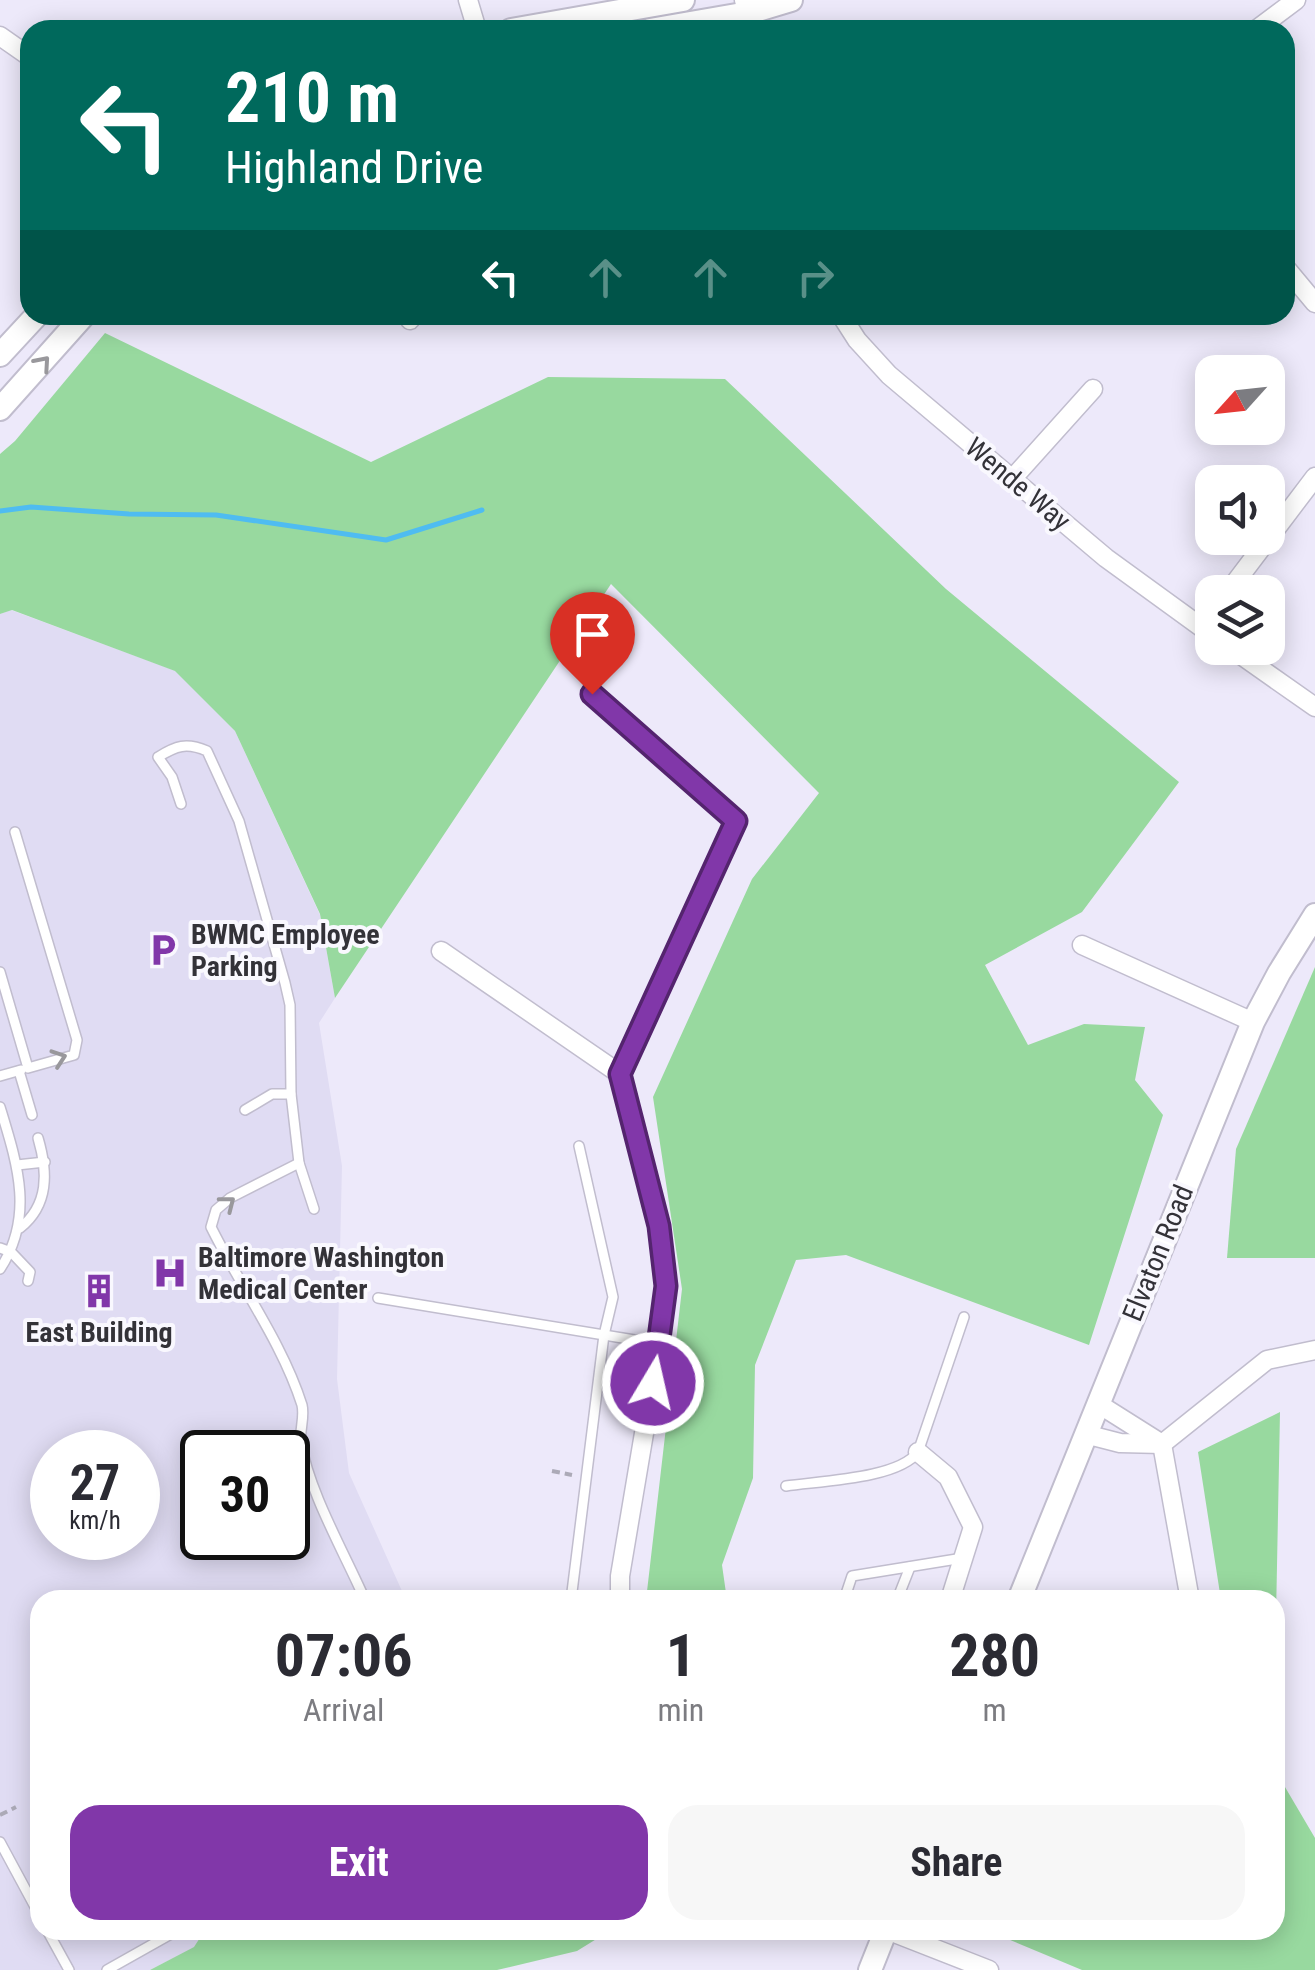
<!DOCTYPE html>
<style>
:root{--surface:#fff;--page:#f7f7f7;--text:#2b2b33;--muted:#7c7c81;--accent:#8137a9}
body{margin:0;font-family:"Roboto Condensed",sans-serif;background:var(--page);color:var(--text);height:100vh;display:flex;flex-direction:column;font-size:38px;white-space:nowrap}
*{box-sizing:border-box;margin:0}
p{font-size:32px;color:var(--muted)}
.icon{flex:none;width:55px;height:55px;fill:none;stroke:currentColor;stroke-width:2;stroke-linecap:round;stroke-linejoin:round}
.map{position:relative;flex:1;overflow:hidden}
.side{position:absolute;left:30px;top:1590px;width:1255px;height:350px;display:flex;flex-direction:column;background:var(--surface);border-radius:30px;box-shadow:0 5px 25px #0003}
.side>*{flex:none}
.top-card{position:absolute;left:20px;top:20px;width:1275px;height:305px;border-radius:30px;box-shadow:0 5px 25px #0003;background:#00695c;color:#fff;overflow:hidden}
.needle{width:65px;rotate:243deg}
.fabs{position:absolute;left:1195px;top:355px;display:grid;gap:20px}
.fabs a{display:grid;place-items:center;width:90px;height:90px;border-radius:20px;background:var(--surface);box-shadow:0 5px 25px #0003;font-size:50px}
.speed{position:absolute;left:30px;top:1430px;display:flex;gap:20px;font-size:50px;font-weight:700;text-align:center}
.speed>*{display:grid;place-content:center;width:130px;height:130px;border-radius:50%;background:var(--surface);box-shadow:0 5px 25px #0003;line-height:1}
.speed small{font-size:25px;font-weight:400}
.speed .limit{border:5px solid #111;border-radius:15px;background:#fff;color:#111}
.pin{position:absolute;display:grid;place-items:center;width:85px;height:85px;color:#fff;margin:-102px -42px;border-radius:50% 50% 50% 0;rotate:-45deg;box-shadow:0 0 10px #0007}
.pin .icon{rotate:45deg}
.me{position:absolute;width:110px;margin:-55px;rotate:9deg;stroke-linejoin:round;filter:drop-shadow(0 0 8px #0008)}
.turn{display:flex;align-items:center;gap:35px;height:210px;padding:0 40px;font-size:45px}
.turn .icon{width:130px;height:130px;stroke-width:2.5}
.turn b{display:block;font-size:70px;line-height:85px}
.lanes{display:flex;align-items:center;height:95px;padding:0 40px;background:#0003;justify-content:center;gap:50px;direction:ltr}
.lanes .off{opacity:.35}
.eta{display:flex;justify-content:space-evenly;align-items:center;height:170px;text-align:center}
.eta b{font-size:60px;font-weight:700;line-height:70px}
.primary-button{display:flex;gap:20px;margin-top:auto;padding:20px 40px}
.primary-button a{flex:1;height:115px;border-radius:30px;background:var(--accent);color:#fff;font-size:40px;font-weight:700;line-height:115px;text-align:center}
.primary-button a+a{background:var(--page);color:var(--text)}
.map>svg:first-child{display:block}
.built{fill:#e0dcf3;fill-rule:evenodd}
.green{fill:#98d99f}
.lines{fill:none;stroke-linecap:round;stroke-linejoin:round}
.stream{stroke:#4fbcf1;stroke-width:5}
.service-casing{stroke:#c1bdce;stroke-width:12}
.minor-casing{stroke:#c1bdce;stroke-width:21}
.tertiary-casing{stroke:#c1bdce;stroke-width:26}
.path{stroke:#acaab7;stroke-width:4;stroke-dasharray:8 5;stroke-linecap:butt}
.service{stroke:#fff;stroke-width:9}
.minor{stroke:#fff;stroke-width:18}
.tertiary{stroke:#fff;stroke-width:22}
.oneway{stroke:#99989c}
.route-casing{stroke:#54246e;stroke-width:25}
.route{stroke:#8137a9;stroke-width:18}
.labels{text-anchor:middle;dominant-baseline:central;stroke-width:8;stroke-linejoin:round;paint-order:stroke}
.street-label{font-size:28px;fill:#333238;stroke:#f9f8fe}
.poi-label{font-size:28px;font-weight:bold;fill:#333238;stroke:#f9f8fe;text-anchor:start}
</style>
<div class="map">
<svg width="1315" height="1970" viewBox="0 0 1315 1970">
<rect width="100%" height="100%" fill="#ede9fa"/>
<!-- built -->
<path class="built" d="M11,610L176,671L235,731L320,915L335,998L319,1023L342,1166L337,1379L349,1473L406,1600H40V1930H205L195,1947L150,1970H0V614ZM52,1452H138V1538H52ZM202,1452H288V1538H202Z"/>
<!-- green -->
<g class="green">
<polygon points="105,333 371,462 548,377 725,379 946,589 1179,782 1082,912 985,965 1028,1045 1084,1024 1145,1027 1135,1080 1163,1115 1089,1345 846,1255 796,1260 755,1365 753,1478 722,1565 727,1600 646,1600 682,1289 653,1097 752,879 819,793 611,584 335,998 320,914 235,731 175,671 12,610 0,614 0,454 15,441"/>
<polygon points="1315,967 1315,1258 1227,1258 1236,1149"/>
<polygon points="1280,1412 1276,1617 1275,1650 1275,1600 1221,1600 1198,1452"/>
<polygon points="1275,1770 1315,1838 1315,1970 1082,1970 1003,1937 1010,1930 1275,1930"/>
<polygon points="205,1930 332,1930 340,1934 352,1930 611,1930 577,1951 497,1970 150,1970 194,1947"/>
</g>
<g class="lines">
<!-- stream -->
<polyline class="stream" points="0,511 31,507 129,514 216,515 386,540 482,510"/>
<!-- service casing -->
<g class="service-casing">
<g id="service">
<path d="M181,804L172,777L158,757C176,746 186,742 207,751L239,821L285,983L290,1005L291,1094L299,1163L314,1209"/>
<polyline points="0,972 28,1068 74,1055 77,1040 15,832"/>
<polyline points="19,1071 32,1115"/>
<polyline points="0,1076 21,1070"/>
<path d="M0,1107C17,1163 35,1216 0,1269"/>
<polyline points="245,1110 272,1094 291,1094"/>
<path d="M299,1163L230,1198L216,1210L211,1227C240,1286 282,1342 302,1405C305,1418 299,1431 301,1443C309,1492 345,1554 365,1600"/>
<polyline points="17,1165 45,1162"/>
<path d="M20,1228C49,1205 48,1172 38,1138"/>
<polyline points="0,1248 11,1252 30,1272 28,1281"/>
<polyline points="378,1298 659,1344"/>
<path d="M786,1486C819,1481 898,1479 918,1452L964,1317"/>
<polyline points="571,1600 604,1335 613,1297 579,1146"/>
<polyline points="844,1600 852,1576 963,1558"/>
<polyline points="897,1600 910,1567"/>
<polyline points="0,1842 40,1916"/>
<polyline points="47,1930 69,1970"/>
<polyline points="107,1970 178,1930"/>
</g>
</g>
<!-- minor casing -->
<g class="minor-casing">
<g id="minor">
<polyline points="468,0 477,30"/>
<polyline points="744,0 752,30"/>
<polyline points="1256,30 1296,0"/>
<polyline points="0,36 30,57"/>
<polyline points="1285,267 1315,303"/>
<polyline points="409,315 410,320"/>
<polyline points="841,315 857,340 889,375 1106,558 1212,635"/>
<polyline points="1013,478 1093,389"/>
<polyline points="1228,592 1315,477"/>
<polyline points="1231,648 1315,707"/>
<polyline points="592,694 736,821 620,1074 659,1226 666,1287 659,1344 620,1576 620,1600"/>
<polyline points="1082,945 1253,1022"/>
<polyline points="441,951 620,1074"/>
<polyline points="1097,1403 1162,1444 1190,1600"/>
<polyline points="1085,1434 1120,1443 1162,1444"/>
<polyline points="1162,1444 1267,1360 1315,1350"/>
<polyline points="918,1452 948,1477 973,1527 950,1600"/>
<polyline points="887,1930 989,1970"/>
</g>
</g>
<!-- tertiary casing -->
<g class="tertiary-casing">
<g id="tertiary">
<polyline points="511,30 683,0"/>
<polyline points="650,30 748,13 791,0"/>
<polyline points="0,355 37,315"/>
<polyline points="0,409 84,315"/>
<polyline points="1019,1600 1253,1022 1279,973 1315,915"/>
<polyline points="870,1970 886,1930"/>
</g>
</g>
<!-- path -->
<g class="path">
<polyline points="552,1471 572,1475"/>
<polyline points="0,1815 16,1807"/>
</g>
<!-- service -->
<use href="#service" class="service"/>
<!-- minor -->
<use href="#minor" class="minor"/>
<!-- tertiary -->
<use href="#tertiary" class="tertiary"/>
</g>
<!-- one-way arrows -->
<defs><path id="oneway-chevron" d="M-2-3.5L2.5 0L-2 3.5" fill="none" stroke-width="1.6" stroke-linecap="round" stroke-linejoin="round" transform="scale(2.5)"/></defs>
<g class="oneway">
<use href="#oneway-chevron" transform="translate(43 363) rotate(-49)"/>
<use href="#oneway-chevron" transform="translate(59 1058) rotate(-19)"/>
<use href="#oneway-chevron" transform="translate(228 1203) rotate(-38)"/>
</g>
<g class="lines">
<!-- route casing -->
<g class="route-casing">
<polyline id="route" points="592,694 736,821 620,1074 659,1226 666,1286 653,1383"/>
</g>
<!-- route -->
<use href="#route" class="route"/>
</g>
<!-- icons -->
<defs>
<g id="parking-bare" transform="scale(2.7)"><path d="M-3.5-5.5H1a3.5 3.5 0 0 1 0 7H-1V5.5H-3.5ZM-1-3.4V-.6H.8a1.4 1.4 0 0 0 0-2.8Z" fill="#8137a9" stroke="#f9f8fe" stroke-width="2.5" paint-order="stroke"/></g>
<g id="hospital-bare" transform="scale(2.7)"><path d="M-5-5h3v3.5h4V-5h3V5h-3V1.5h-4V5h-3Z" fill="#8137a9" stroke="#f9f8fe" stroke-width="2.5" paint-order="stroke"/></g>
<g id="building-bare" transform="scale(2.7)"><path d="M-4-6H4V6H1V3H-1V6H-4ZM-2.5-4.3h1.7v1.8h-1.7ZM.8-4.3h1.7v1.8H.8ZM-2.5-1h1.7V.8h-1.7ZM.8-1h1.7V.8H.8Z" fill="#8137a9" stroke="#f9f8fe" stroke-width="2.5" paint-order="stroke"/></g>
</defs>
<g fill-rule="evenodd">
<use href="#parking-bare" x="163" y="950"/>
<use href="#hospital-bare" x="170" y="1273"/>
<use href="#building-bare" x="99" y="1291"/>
</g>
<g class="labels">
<!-- street labels -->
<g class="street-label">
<text transform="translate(1018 484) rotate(40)">Wende Way</text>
<text transform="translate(1158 1253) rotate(-68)">Elvaton Road</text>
</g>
<!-- poi labels -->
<g class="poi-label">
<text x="191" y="934">BWMC Employee<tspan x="191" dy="32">Parking</tspan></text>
<text x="198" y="1257">Baltimore Washington<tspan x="198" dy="32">Medical Center</tspan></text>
<text x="99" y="1332" text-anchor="middle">East Building</text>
</g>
</g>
</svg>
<div class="fabs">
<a><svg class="needle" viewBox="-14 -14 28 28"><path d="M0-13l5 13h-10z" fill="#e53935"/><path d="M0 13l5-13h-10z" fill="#7c7c81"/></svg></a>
<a><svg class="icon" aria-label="sound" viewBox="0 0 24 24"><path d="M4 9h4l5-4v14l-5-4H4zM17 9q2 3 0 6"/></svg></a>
<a><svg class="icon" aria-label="layers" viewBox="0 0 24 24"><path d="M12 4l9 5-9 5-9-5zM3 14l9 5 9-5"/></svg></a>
</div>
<div class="speed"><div>27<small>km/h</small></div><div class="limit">30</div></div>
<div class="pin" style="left:592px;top:694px;background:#d93025"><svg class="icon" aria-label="arrive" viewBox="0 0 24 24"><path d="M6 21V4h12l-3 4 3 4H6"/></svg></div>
<svg class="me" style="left:653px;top:1383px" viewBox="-20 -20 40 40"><circle r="17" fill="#8137a9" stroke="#fff" stroke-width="3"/><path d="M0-11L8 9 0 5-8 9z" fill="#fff"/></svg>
<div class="top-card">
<div class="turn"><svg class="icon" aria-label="left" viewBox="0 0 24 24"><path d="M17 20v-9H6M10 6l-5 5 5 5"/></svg><div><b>210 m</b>Highland Drive</div></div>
<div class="lanes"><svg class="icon" aria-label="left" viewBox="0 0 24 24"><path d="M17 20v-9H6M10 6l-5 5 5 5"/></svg><svg class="icon off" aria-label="ahead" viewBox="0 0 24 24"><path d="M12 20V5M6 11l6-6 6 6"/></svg><svg class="icon off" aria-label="ahead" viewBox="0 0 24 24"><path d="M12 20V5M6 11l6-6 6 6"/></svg><svg class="icon off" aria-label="right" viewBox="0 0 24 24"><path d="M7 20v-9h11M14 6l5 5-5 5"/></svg></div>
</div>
<section class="side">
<div class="eta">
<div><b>07:06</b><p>Arrival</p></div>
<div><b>1</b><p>min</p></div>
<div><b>280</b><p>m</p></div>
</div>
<div class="primary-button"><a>Exit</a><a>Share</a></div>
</section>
</div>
